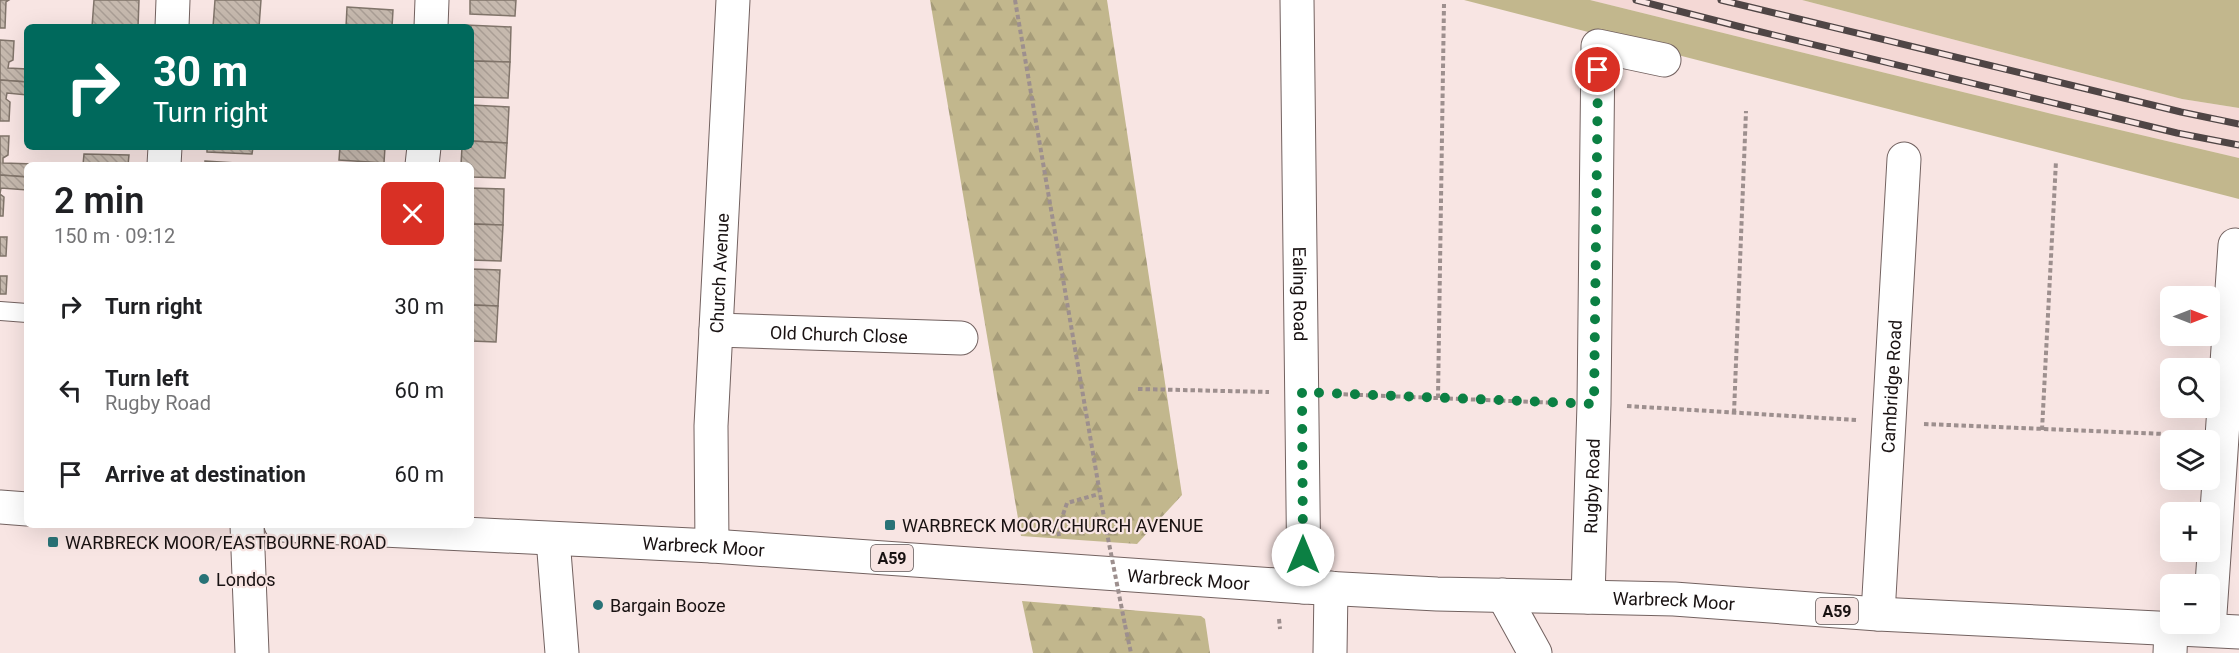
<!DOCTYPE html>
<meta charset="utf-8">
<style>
:root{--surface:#fff;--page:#f6f6f6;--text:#202124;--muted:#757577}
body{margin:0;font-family:Roboto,sans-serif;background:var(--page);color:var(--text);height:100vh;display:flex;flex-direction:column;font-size:22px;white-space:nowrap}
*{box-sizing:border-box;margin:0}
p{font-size:20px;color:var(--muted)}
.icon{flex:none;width:33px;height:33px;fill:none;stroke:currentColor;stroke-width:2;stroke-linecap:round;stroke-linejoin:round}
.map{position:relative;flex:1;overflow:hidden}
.details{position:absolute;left:24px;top:162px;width:450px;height:366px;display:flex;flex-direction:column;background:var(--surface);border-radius:9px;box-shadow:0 6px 24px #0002}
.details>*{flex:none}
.guide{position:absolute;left:24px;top:24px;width:450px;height:126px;border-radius:9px;box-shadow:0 6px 24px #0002;background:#00695c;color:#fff;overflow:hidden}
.needle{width:39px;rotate:90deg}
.fabs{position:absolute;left:2160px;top:286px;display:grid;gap:12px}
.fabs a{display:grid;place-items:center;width:60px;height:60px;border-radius:9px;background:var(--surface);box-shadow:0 6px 24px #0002;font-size:30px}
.pin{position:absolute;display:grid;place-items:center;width:51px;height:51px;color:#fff;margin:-26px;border:3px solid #fff;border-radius:50%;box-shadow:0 2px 6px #0007}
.me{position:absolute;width:66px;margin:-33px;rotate:0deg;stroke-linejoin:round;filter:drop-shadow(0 0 4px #0008)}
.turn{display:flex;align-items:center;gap:21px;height:126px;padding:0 30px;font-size:27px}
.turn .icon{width:78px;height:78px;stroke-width:2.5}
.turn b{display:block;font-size:42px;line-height:51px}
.round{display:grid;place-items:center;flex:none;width:63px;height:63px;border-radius:9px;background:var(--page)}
.summary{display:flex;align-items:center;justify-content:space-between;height:102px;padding:0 30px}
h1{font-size:36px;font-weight:600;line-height:45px}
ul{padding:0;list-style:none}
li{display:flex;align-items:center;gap:18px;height:84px;padding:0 30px}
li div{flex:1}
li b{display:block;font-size:22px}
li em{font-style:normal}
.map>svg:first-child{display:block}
.built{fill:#f4d8d5}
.grass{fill:#c2b78d}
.forest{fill:url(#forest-firs)}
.building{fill:url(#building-back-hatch);stroke:#80746a;stroke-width:1.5}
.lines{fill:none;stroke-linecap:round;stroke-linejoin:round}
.service-casing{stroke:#736260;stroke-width:20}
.minor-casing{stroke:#736260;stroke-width:35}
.tertiary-casing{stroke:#736260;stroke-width:35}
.trunk-casing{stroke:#736260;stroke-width:35}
.path{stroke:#9d8f8e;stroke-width:4;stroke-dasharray:4.5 3;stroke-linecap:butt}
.service{stroke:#fff;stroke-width:18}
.minor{stroke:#fff;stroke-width:33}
.tertiary{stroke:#fff;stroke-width:33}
.trunk{stroke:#fff;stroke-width:33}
.rail-casing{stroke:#4f4545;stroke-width:7}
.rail{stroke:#f8e5e3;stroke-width:4.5;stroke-dasharray:14;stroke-linecap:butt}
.path-bridge{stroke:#9d8f8e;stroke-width:4;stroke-dasharray:4.5 3;stroke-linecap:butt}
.route{stroke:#0b8043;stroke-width:10;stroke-dasharray:0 18}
.poi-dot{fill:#297377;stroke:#f8e5e3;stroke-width:2}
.labels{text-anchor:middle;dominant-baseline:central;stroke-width:4.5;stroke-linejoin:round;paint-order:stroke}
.shield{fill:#f8e5e3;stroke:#5c5151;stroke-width:1.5}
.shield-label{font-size:16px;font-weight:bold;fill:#191212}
.street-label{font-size:18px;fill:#191212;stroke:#f8e5e3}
.poi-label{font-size:18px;fill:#191212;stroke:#f8e5e3;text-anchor:start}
</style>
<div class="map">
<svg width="2239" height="653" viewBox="0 0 2239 653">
<defs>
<pattern id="forest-firs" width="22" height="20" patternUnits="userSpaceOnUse" patternTransform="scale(1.5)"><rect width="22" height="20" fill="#c2b78d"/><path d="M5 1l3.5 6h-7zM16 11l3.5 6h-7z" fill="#a69c79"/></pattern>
<pattern id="building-back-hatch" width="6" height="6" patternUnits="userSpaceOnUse" patternTransform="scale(1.5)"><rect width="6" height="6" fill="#c6b9ae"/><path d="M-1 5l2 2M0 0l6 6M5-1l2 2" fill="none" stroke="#aa9e95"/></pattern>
</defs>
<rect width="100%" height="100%" fill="#f8e5e3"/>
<!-- built -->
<polygon class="built" points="1590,0 1802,0 2182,99 2239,108 2239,158 2052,114"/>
<!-- grass -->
<g class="grass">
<polygon points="1464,0 1590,0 2052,114 2239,158 2239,199"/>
<polygon points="1802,0 2239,0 2239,108 2182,99"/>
</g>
<!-- forest -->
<g class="forest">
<polygon points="930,0 1107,0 1182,495 1137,544 1021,536"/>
<polygon points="1022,601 1201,616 1205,619 1210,653 1033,653"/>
</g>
<!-- building -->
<g class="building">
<polygon points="0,0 9,0 6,2 5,28 0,28"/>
<polygon points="94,0 139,0 138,27 92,27"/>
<polygon points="215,0 261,0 259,27 213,27"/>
<polygon points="470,0 516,0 515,16 470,14"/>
<polygon points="347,7 393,10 392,27 346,27"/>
<polygon points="466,25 511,27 510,62 471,61 471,27 466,27"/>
<polygon points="0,40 14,41 13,60 9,62 8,68 27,69 27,82 0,80"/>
<polygon points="471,61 510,62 508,98 471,97"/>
<polygon points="0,80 27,82 27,95 7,93 6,99 10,102 9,121 0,121"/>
<polygon points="471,105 509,107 507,143 471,141"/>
<polygon points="0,136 9,136 8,155 3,158 3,163 34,164 27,165 27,177 0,175"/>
<polygon points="471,141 507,143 505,178 471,177 471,165 461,165 462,147 471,147"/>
<polygon points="207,147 253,147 252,154 207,152"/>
<polygon points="340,147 385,147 384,163 339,160"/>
<polygon points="84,154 129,155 128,165 83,165"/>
<polygon points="205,161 251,164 251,165 205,165"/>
<polygon points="0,175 27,177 27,190 1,188 0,194 4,197 3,216 0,216"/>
<polygon points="471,188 504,189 503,225 471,224"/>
<polygon points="471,224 503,225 501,261 471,260"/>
<polygon points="0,237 7,237 6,256 0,256"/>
<polygon points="471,269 500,270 498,306 471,305"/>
<polygon points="0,276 7,276 6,294 0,294"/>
<polygon points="471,305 498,306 496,342 471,341"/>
</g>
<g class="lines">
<!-- service casing -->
<g class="service-casing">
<polyline id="service" points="0,311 27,313"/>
</g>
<!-- minor casing -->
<g class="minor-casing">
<g id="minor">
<path id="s1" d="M1297,0L1304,587"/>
<polyline points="172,27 173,0"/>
<polyline points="431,27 432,0"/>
<polyline points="164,165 165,147"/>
<polyline points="422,165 424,147"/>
<path id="s2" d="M716,330L961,338"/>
<polyline points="247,525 252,653"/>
<polyline points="553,539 562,653"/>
<path id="s3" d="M712,546L711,426L733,0"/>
<path id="s4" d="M1588,597L1594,404L1598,46L1664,60"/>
<path id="s5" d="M1878,614L1904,159"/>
<polyline points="2210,614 2235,245"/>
<polyline points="1330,653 1331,588"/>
<polyline points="2170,653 2171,629"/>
</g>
</g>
<!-- tertiary casing -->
<g class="tertiary-casing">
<polyline id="tertiary" points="1503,595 1535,653"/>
</g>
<!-- trunk casing -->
<g class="trunk-casing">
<g id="trunk">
<polyline points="0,507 27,509"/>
<path id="s6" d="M281,525L712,546L1304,587L1437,594L1674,599L1878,614L2239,632"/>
</g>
</g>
<!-- path -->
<g class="path">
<polyline points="1015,0 1105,523"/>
<polyline points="1138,389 1269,392"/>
<polyline points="1336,394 1560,403"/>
<polyline points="1438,398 1444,4"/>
<polyline points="1627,406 1856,420"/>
<polyline points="1734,413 1746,111"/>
<polyline points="1924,424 2189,435"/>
<polyline points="2042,430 2056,161"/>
<polyline points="1059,536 1058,529 1067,503 1099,494"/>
<polyline points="1279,619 1280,629"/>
<polyline points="1125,625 1131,653"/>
</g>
<!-- service -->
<use href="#service" class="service"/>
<!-- minor -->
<use href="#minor" class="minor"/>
<!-- tertiary -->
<use href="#tertiary" class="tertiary"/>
<!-- trunk -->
<use href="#trunk" class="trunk"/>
<!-- rail casing -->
<g class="rail-casing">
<g id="rail">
<polyline points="1636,0 1741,27 2177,133 2239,145"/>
<polyline points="1721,0 2181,112 2239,124"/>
</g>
</g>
<!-- rail -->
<use href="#rail" class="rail"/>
<!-- path-bridge -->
<polyline class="path-bridge" points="1105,523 1125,625"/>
</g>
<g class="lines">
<!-- route -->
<polyline class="route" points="1303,555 1302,392 1594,404 1598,70"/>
</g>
<!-- markers -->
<g class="poi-dot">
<rect x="884" y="519" width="12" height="12" rx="3"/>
<rect x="47" y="536" width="12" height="12" rx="3"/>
<circle cx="204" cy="579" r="6"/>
<circle cx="598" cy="605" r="6"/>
</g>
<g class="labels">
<!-- shield labels -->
<g class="shield">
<rect x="871" y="545" width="42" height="26" rx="4.5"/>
<rect x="1816" y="598" width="42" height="26" rx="4.5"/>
</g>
<g class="shield-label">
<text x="892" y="558">A59</text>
<text x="1837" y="611">A59</text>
</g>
<!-- street labels -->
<g class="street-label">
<text stroke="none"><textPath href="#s3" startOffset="273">Church Avenue</textPath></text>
<text stroke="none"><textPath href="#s1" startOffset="294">Ealing Road</textPath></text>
<text stroke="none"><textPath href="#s2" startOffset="123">Old Church Close</textPath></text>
<text stroke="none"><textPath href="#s5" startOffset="228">Cambridge Road</textPath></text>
<text stroke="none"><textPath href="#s4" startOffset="111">Rugby Road</textPath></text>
<text stroke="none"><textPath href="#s6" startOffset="423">Warbreck Moor</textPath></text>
<text stroke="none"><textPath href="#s6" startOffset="909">Warbreck Moor</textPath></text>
<text stroke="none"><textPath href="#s6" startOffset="1395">Warbreck Moor</textPath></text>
</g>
<!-- poi labels -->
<g class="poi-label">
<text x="902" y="525">WARBRECK MOOR/CHURCH AVENUE</text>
<text x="65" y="542">WARBRECK MOOR/EASTBOURNE ROAD</text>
<text x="216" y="579">Londos</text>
<text x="610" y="605">Bargain Booze</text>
</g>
</g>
</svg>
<div class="fabs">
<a><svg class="needle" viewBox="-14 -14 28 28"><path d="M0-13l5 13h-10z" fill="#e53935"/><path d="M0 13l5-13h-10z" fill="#757577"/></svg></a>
<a><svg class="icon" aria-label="search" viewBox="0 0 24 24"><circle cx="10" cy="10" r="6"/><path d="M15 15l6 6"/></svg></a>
<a><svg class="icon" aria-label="layers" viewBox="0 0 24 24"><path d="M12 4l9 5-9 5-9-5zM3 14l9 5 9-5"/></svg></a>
<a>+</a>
<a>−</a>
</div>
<div class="pin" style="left:1598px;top:70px;background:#d93025"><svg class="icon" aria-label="arrive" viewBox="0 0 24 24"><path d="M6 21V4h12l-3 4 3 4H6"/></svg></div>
<svg class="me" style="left:1303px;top:555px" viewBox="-20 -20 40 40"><circle r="19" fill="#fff"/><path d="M0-13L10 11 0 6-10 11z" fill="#0b8043"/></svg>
<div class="guide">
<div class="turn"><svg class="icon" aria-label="right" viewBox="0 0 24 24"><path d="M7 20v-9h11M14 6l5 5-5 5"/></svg><div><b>30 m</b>Turn right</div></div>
</div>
<section class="details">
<div class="summary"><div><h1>2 min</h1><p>150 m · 09:12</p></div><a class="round" style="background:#d93025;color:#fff"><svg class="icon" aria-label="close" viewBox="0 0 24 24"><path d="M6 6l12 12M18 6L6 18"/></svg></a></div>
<ul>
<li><svg class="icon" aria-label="right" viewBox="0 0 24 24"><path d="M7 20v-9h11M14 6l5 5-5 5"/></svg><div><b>Turn right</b></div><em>30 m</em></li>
<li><svg class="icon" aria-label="left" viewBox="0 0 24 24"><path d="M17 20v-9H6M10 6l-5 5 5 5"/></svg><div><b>Turn left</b><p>Rugby Road</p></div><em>60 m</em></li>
<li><svg class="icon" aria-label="arrive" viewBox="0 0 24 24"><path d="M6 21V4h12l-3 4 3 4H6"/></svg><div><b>Arrive at destination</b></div><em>60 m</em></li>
</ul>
</section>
</div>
